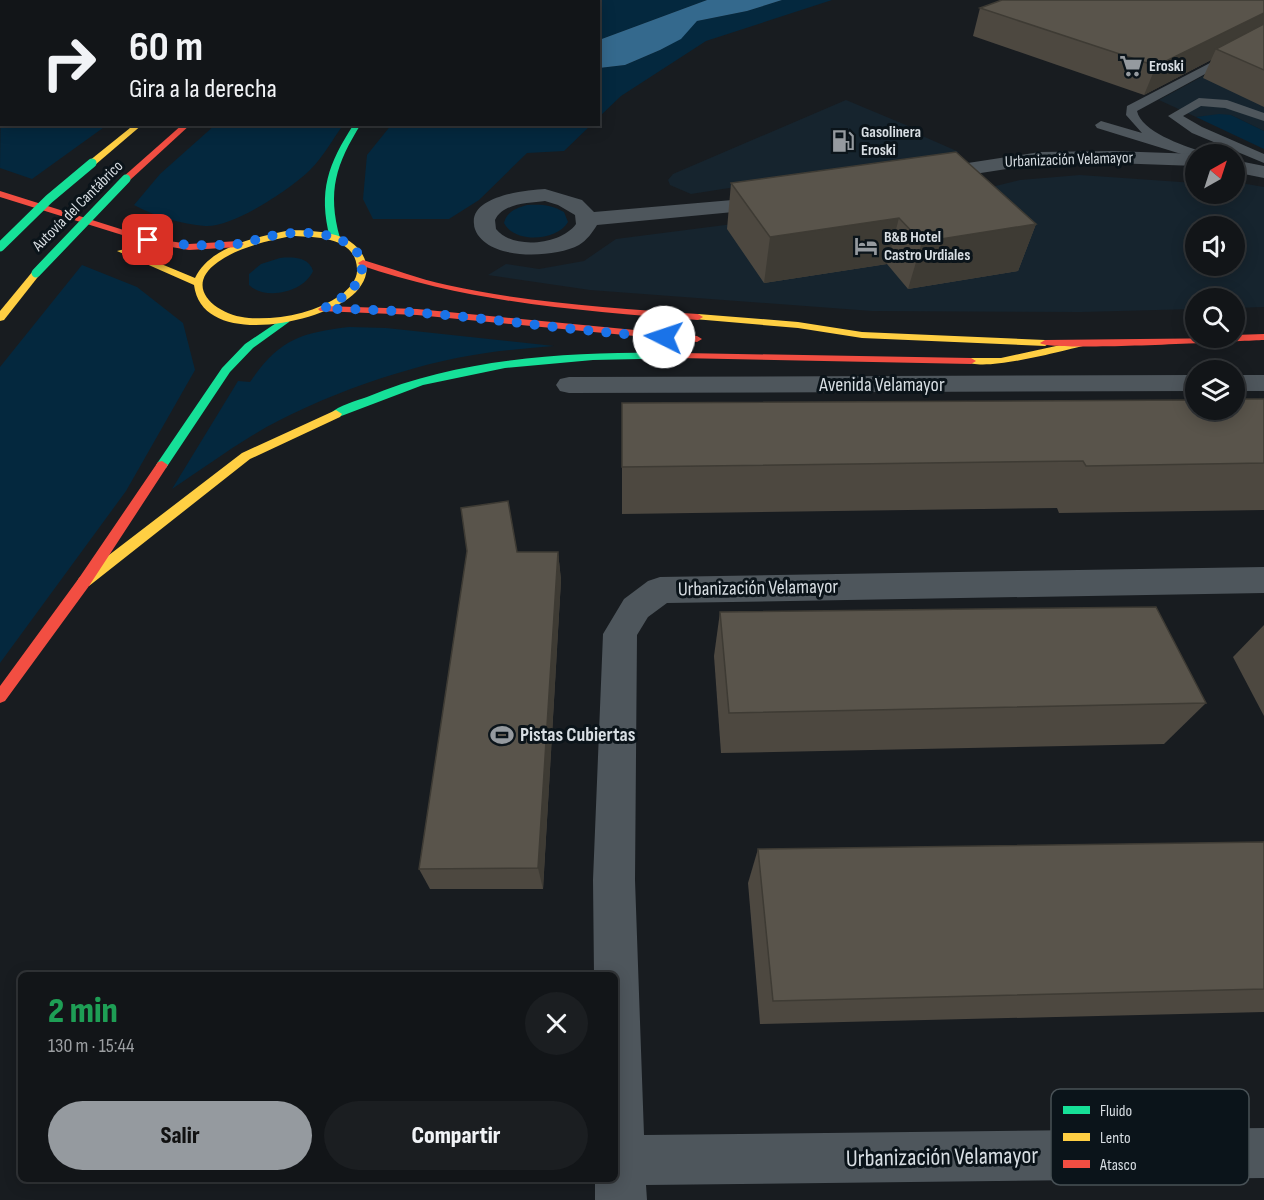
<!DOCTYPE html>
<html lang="es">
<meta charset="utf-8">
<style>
:root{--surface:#121518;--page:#1b1e21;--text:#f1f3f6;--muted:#9c9fa2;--line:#313437;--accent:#959a9f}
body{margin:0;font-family:"Sofia Sans Condensed",sans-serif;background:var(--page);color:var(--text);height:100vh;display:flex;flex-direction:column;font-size:22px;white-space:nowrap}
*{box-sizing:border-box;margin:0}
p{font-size:20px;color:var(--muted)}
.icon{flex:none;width:33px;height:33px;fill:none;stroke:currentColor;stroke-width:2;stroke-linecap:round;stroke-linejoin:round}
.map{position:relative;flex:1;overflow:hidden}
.side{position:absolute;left:18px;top:972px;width:600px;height:210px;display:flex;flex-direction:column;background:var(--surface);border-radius:9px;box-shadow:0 3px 15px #0003,0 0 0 2px var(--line)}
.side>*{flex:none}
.hud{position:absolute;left:0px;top:0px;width:600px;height:126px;box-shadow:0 3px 15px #0003,0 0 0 2px var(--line);background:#121518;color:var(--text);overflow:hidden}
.needle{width:39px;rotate:39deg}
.buttons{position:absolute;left:1185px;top:144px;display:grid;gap:12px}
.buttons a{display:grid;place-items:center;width:60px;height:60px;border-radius:50%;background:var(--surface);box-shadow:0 3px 15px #0003,0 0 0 2px var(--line);font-size:30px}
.pin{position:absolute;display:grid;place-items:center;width:51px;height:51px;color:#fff;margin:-26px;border-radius:12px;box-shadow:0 3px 9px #0006}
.me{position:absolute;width:66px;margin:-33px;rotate:274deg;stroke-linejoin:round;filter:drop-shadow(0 0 4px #0008)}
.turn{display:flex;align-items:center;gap:21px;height:126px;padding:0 30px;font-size:27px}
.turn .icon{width:78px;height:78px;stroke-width:2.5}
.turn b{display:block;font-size:42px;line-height:51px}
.round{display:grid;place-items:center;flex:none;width:63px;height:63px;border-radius:32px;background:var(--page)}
.summary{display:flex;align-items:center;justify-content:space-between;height:102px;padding:0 30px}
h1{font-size:36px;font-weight:800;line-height:45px;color:#1e9e55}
.cta{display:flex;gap:12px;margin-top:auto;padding:12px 30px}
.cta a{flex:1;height:69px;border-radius:36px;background:var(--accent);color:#111;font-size:24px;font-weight:800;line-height:69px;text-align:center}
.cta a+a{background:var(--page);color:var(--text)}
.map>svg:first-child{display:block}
.built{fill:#16242e;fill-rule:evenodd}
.green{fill:#04283e}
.water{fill:#34698d}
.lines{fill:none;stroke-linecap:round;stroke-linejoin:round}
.lane{fill:#4e565c;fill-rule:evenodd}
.street{fill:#4e565c;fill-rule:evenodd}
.fast{fill:#16e098;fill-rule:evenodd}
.slow{fill:#ffcf43;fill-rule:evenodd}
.jam{fill:#f24e42;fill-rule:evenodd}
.fast-bridge{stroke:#16e098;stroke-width:9}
.wall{fill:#4d4840}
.shaded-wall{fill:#3e3b34}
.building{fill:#59544b;stroke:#3e3b34;stroke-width:1.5}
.route{stroke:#1a73e8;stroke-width:10;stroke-dasharray:0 18}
.labels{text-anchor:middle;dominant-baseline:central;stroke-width:6;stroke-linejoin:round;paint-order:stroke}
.far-poi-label{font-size:16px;font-weight:bold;fill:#d8dee3;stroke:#0b141a;text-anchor:start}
.far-street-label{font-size:16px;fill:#d8dee3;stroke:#0b141a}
.street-label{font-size:20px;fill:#d8dee3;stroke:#0b141a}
.poi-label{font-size:20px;font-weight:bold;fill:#d8dee3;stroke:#0b141a;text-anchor:start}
.near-street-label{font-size:24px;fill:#d8dee3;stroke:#0b141a}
.key{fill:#0b141a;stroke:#485156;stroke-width:1.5}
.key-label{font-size:16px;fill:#d8dee3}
</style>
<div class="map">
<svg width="1264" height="1200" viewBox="0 0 1264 1200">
<rect width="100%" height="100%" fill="#181c20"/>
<!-- built -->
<g class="built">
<polygon points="1264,43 1264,131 1231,115 1196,117 1159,100"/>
<polygon points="846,100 913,128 911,131 959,152 691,194 670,185 668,180 673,174"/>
<path d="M1080,175L1195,183L1196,194H1234L1235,182L1264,187V307L1235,308L1234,298H1196L1195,309L1081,312L872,311L590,290L488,275L506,264L539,269L584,261L616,239L959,195L1020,180ZM1196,226H1234V266H1196Z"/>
</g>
<!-- green -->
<g class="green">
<polygon points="494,0 707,0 599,40 598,2 493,2"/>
<polygon points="782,0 832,0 706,41 621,96 599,117 599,68 625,65 660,50 680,39 697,21 747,11"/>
<polygon points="1,90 2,124 107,125 32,179 0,168"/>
<polygon points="1219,114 1231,115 1264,131 1264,149 1196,117"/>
<polygon points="392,124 591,124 591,125 564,151 527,153 479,200 449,219 373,219 363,199 367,155"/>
<path d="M215,125V124L343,125C333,139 323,157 310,170C291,189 232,228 205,226C182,224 154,216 134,205L160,174Z"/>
<path d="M527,205C541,204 552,205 564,212L568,222C557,241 515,244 504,223C507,211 517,208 527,205Z"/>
<path d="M280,258C293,257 309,257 313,271C304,292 266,301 249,285V274L261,264Z"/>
<polygon points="82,265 137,287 183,323 195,370 126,491 0,663 0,367"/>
<path d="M349,327L386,328L554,346C531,348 508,350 486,353C413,363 316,397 253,435C225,452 199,471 172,489L238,381L250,382C279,340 299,333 349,327Z"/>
</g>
<!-- water -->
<polygon class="water" points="707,0 782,0 747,11 697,21 681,39 660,50 625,65 599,68 599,40"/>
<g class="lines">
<!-- lane -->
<g class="lane">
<path d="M1264,35V42L1137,111C1141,131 1183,146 1201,151L1202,154H1196V158L1191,157L1097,128L1095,125L1101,121L1142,133L1126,115L1127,106Z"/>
<polygon points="1199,98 1227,100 1264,113 1264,121 1225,108 1201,106 1183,116 1202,127 1264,154 1264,163 1192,133 1168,116"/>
</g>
<!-- street -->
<g class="street">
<polygon points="0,0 7,0 8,2 2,2 0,7"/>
<rect x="0" y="42" width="2" height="10"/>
<polygon points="1112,151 1198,154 1196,154 1196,166 1112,163 1040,164 929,181 922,179 919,175 922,171 929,169 1040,152"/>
<polygon points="1234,160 1264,166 1264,178 1234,172"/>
<path d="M545,189L582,200L594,212L744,199L774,194L781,196L784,200L781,204L744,211L597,225C592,233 587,240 579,245C556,257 507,259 486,243C480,239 474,231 474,224C470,196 525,190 545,189ZM545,201L558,205L575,215L576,224C561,245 512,250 496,229L495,220C503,203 529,203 545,201Z"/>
<polygon points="1196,375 1196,391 569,393 560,391 556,385 560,379 569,377"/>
<rect x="1234" y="375" width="30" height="16"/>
<polygon points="1264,567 1264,593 667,603 648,617 637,635 635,880 644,1135 1264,1128 1264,1178 646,1185 647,1200 595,1200 595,1179 615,1179 615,975 594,975 593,880 603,634 624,599 648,581 660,577"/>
</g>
<!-- fast -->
<g class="fast">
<polygon points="358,0 364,0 356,2"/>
<polygon points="454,0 460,0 453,2"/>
<path d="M354,124H361C336,164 327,191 340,238L335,241L330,238C318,191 328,164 354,124Z"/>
<polygon points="285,317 290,320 289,322 253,348 230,372 166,468 158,468 156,465 158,462 222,368 245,344"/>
<path d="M683,353L687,354V358L593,360L505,368L423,385L336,418L330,414C339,405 356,401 367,397C466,355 578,352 683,353Z"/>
</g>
<!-- slow -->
<g class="slow">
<polygon points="206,0 214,0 204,2"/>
<polygon points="0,75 2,75 0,80"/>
<polygon points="135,124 143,124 95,165 89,165 89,161"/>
<path d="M291,230C317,231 357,231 366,263C369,277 360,290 349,298C315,324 202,348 194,285L117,251L125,249L195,278C211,245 258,237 291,230ZM291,236C314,237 356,236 357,269C358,279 349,289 341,295C315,313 280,320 249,318C218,316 181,288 218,262C239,247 267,241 291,236Z"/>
<polygon points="33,271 41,273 4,320 0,321 0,311"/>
<polygon points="698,314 798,322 862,332 1045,340 1050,343 1045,346 862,338 798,328 694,319 693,317"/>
<path d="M1079,341L1084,344L1083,346C1061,351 981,373 966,361L971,358H1001Z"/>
<polygon points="336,410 342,414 340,417 250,459 89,586 79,586 77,582 79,578 242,453"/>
</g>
<!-- jam -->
<g class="jam">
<polygon points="315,0 321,0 313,2"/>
<polygon points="183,124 191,124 129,181 123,181 123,177"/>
<polygon points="0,191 149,238 189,244 239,241 244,244 239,247 189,250 148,243 0,197"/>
<path d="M363,260C391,268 418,279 447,285C529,303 614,308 698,314L703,317L698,320C581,311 471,303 360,265L358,263Z"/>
<polygon points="323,306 417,309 697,336 702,339 697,342 417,315 320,311 318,309"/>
<path d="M1264,334V340C1235,341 1052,352 1040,343L1045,340L1234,338V335Z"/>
<polygon points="683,353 971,358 976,361 971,364 679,358 679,354"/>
<polygon points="162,461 168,465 89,586 5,701 0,703 0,686 79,578 158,462"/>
</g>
<!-- fast-bridge -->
<g class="fast-bridge">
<polyline points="0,247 49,199 92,163"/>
<polyline points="36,273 126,179"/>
</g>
</g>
<!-- wall -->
<g class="wall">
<polygon points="1264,0 1264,107 1203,78 1211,60 1144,95 973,36 980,8"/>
<polygon points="731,183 1036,224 1018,271 908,289 887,264 764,283 727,229"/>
<polygon points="1264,399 1264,510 1059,513 1057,508 622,514 622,467"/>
<polygon points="517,552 558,552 561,580 543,889 430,889 419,869"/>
<polygon points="720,612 1206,703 1164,744 721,753 714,656"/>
<polygon points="1264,625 1264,716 1233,657"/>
<polygon points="1264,842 1264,1012 760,1024 748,883 758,849"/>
</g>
<!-- shaded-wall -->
<g class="shaded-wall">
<polygon points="1264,13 1264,33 1216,49 1211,60 1144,95 1156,66"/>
<polygon points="899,218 887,264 764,283 770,237"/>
<polygon points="1036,224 1018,271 908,289 922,242"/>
<polygon points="558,552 561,580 543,889 538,868"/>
</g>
<!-- building -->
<g class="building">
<polygon points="1002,0 1264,0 1264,13 1156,66 980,8"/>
<polygon points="1264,24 1264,70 1216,49"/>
<polygon points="956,152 1036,224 922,242 899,218 770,237 731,183"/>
<polygon points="1234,399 1264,399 1264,463 1086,466 1083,461 622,467 622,403 1196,400 1196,410 1234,410"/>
<polygon points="508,501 517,552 558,552 538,868 419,869 467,551 461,508"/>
<polygon points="1156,607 1206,703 729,713 720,612"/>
<polygon points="1264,842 1264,989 773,1001 758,849"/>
</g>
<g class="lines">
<!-- route -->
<path class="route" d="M148,240C180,246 208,246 239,244C248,243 257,239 266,237C292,231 332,229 353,248C359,254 363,260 362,268C360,289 339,300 323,309C437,308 550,330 664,337"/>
</g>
<!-- icons -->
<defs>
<g id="supermarket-bare" transform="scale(1.8)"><path d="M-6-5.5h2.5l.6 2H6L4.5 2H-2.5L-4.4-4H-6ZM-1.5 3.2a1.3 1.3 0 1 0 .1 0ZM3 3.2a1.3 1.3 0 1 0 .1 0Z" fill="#959a9f" stroke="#0b141a" stroke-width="2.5" paint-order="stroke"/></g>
<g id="fuel-bare" transform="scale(1.8)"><path d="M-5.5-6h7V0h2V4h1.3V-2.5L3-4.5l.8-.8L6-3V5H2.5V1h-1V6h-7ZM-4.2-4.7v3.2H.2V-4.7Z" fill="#959a9f" stroke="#0b141a" stroke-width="2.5" paint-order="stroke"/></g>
<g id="hotel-bare" transform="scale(1.8)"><path d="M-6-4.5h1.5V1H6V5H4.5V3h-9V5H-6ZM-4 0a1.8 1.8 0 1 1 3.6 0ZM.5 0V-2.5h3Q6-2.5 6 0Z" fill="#959a9f" stroke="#0b141a" stroke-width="2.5" paint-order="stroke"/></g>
<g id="stadium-bare" transform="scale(1.8)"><path d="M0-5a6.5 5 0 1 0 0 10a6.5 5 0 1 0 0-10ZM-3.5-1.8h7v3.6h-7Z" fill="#959a9f" stroke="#0b141a" stroke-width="2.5" paint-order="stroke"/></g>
</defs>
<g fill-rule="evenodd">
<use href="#supermarket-bare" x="1131" y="66"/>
<use href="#fuel-bare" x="843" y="141"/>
<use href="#hotel-bare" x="866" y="246"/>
<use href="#stadium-bare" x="502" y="735"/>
</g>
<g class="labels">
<!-- far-poi labels -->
<g class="far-poi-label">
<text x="1149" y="66">Eroski</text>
<text x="861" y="132">Gasolinera<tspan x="861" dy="18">Eroski</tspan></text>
<text x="884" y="237">B&amp;B Hotel<tspan x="884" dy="18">Castro Urdiales</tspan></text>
</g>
<!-- far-street labels -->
<g class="far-street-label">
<text transform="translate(1069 160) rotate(-2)">Urbanización Velamayor</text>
<text transform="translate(78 206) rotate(-45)">Autovía del Cantábrico</text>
</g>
<!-- street labels -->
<g class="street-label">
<text x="882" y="385">Avenida Velamayor</text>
<text transform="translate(758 588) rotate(-1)">Urbanización Velamayor</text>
</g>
<!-- poi labels -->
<g class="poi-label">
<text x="520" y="735">Pistas Cubiertas</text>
</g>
<!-- near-street labels -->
<g class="near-street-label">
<text transform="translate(942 1157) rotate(-1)">Urbanización Velamayor</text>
</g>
</g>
<!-- legend -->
<rect x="1051" y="1089" width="198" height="96" rx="9" class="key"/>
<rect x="1063" y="1106" width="27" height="8" fill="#16e098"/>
<rect x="1063" y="1133" width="27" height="8" fill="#ffcf43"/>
<rect x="1063" y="1160" width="27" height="8" fill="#f24e42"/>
<g class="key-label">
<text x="1100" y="1116">Fluido</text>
<text x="1100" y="1143">Lento</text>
<text x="1100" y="1170">Atasco</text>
</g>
</svg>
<div class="buttons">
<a><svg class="needle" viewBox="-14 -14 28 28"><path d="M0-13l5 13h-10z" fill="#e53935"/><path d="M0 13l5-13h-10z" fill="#9c9fa2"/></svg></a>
<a><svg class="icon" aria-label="sound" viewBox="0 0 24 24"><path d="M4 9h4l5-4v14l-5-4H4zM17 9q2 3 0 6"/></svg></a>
<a><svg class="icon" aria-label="search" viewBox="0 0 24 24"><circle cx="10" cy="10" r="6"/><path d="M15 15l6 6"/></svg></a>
<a><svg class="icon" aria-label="layers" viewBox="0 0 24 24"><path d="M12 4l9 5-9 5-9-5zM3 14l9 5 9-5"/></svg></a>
</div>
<div class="pin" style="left:148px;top:240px;background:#d93025"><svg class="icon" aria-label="arrive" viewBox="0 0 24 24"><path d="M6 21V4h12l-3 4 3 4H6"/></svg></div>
<svg class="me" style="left:664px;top:337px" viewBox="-20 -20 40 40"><circle r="19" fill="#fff"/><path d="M0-13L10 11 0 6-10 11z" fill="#1a73e8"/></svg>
<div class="hud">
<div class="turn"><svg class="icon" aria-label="right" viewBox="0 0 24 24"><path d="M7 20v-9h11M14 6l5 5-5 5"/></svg><div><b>60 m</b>Gira a la derecha</div></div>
</div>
<section class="side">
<div class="summary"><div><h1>2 min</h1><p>130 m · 15:44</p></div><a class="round"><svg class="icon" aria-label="close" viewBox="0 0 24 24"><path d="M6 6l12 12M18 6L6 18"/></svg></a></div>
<div class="cta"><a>Salir</a><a>Compartir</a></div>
</section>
</div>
